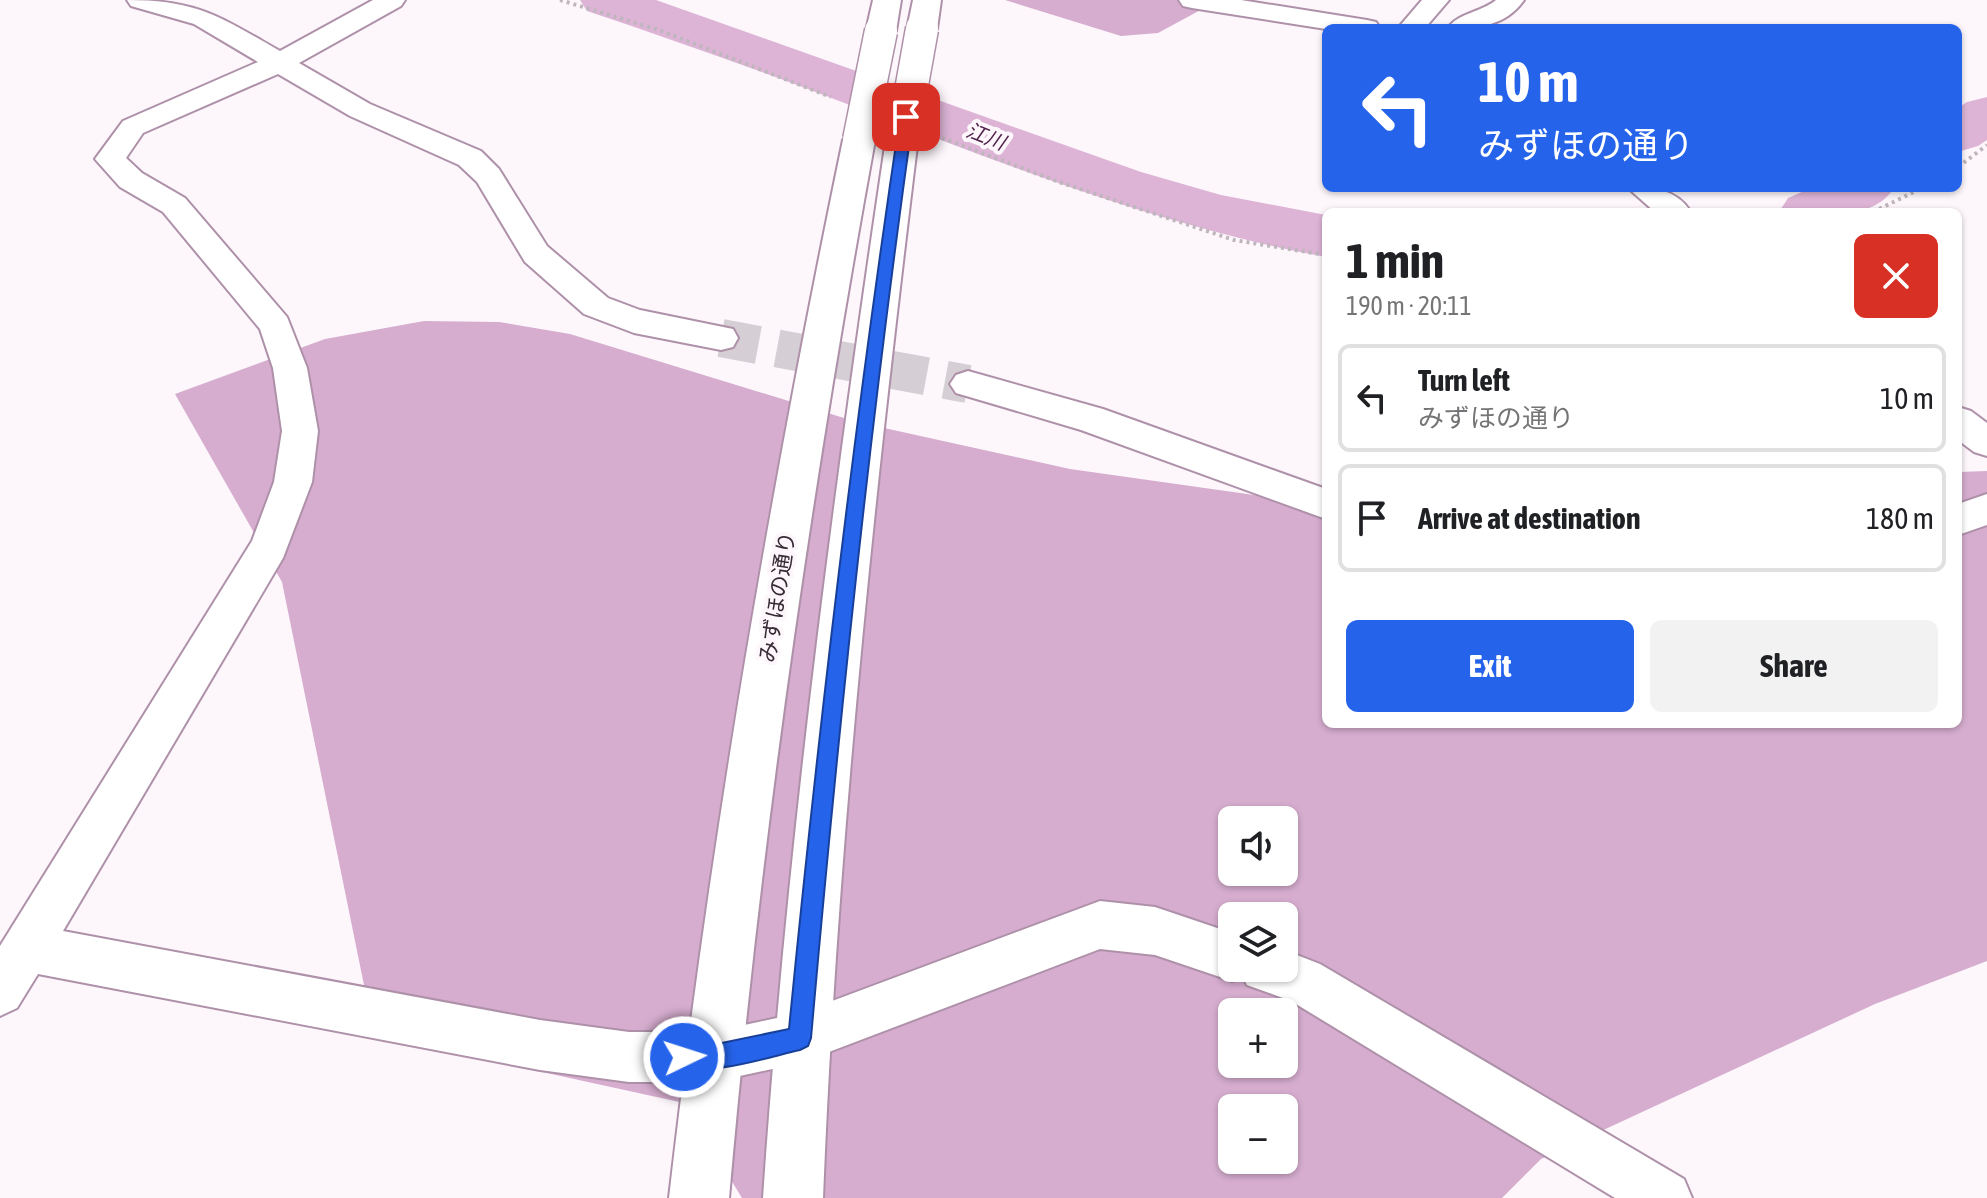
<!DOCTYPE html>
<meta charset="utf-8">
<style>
:root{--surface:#fff;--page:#f2f2f2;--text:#202124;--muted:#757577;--line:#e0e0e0;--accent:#2563eb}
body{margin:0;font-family:"Asap Condensed","Noto Sans JP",sans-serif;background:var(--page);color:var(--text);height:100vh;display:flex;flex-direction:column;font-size:30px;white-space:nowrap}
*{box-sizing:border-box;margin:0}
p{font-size:26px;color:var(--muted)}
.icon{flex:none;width:44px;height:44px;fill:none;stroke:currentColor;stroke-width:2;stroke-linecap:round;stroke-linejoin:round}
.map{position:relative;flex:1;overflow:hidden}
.side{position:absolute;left:1322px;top:208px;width:640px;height:520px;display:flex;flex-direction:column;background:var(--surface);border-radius:12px;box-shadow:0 2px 6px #0004}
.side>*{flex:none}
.guide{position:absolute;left:1322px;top:24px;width:640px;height:168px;border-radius:12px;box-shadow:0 2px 6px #0004;background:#2563eb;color:#fff;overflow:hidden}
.controls{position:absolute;left:1218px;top:806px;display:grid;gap:16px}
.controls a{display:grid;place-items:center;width:80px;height:80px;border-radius:12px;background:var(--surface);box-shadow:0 2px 6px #0004;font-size:40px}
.pin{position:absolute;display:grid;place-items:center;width:68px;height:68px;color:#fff;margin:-34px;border-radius:16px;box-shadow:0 4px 12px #0006}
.me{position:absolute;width:88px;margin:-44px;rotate:86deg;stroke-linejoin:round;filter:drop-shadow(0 0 6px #0008)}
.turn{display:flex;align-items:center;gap:28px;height:168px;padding:0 24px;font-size:36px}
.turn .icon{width:104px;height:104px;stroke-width:2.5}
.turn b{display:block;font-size:56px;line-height:68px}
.round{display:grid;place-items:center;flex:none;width:84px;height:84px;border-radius:12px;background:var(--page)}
.headline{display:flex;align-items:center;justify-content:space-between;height:136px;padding:0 24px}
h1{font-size:48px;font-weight:700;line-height:60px}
.button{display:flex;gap:16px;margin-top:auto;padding:16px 24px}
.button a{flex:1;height:92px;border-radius:12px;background:var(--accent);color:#fff;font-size:32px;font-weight:700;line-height:92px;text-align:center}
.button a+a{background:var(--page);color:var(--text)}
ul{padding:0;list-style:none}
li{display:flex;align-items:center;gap:24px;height:108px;margin:0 16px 12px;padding:0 8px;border:4px solid var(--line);border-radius:12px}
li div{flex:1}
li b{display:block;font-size:30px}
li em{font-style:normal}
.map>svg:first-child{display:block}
.forest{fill:#d6adcf;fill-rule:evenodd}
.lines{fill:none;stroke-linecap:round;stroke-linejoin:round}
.river{fill:#ddb4d6;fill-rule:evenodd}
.street-tunnel{stroke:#d5ced4;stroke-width:38;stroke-dasharray:38 19;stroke-linecap:butt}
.street-casing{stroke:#ae91a9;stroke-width:4}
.secondary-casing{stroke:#ae91a9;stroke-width:4}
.path{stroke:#beb6bc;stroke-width:4;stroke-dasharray:3 4;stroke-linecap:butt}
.street{fill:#fff;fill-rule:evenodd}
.secondary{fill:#fff;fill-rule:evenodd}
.secondary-bridge-casing{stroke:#ae91a9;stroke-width:35;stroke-linecap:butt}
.secondary-bridge{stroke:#fff;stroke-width:32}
.route{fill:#2563eb;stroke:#184099;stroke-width:2}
.labels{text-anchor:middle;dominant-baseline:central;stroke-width:8;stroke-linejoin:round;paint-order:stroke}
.far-water-label{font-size:20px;font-style:italic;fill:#51204b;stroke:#fdf7fc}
.street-label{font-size:22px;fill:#372c35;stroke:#fdf7fc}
</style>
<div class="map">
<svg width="1987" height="1198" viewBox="0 0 1987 1198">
<rect width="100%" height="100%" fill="#fdf7fc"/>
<!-- forest -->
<g class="forest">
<polygon points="1005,0 1219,0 1158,33 1121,36"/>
<path d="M424,321L499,322L570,334L857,422L1070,469L1326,505V724H1958V472L1987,471V961L1875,1004L1541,1159L1502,1198H742L684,1103L396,1040L365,990L282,582L175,394L325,339ZM1232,820H1284V872H1232ZM1232,916H1284V968H1232ZM1232,1012H1284V1064H1232ZM1232,1108H1284V1160H1232Z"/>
</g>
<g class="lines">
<!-- river -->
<g class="river">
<path d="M580,0H656L1141,172L1221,195L1326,215V257C1164,227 1013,168 860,109C770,74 679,42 587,11Z"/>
<polygon points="1987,97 1987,140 1978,146 1958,152 1958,108 1967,102"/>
<path d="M1811,188H1894C1871,224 1816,212 1779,212L1788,198Z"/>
</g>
<!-- street-tunnel -->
<polyline class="street-tunnel" points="721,338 968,384"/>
<!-- street casing -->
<g class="street-casing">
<g id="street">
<path d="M127,0C198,0 220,17 280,51L373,0H405L401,6L299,63L370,104L481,151L499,169L547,246L608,298L640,310L733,329L738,338L733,347L721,350L634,333L584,314L525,262L477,182L459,165L350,116L278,74L143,133L126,158L142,173L185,198L287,317L307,368L318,431L312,482L283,558L63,931L540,1020L629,1032H712L800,1013L1100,901L1155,907L1232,933V968H1284V950L1320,964L1684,1179L1692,1198H1615L1291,1001L1247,985L1243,977L1232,981L1155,955L1100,949L800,1063L712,1082H629L540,1070L38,974L17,1008L0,1016V946L252,541L274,482L282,431L273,368L260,329L163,212L120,187L95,159L123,121L258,62L194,24L131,6Z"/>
<polygon points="1179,0 1241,0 1367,20 1376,22 1380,28 1326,29 1192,8 1183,6"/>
<polygon points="1422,0 1449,0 1425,28 1398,28"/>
<path d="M1496,0H1524C1505,27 1478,28 1448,28C1458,13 1482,12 1496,0Z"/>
<path d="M1628,188C1654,188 1675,188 1691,212H1655Z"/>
<polygon points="968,371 1103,409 1326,489 1326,519 1081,430 956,393 950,384 956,375"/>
<polygon points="1958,407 1971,411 1987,423 1987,456 1974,452 1958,440"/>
<polygon points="1987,494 1987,525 1958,535 1958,504"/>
</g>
</g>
<!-- secondary casing -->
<g class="secondary-casing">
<g id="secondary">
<polygon points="873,0 901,0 896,31 891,37 881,40 871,37 866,31"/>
<polygon points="913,0 941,0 937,29 932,35 922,38 912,35 907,29"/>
<path d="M859,130L870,133L875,140C811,491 760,843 729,1198H669C710,842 770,491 843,140L848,133Z"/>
<path d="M901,136L912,139L917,146C874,496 837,846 823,1198H763C787,845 833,496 885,146L890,139Z"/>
</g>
</g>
<!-- path -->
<g class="path">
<polyline points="560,0 659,30 831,97"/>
<polyline points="942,138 1059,182 1234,240 1326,255"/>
<polyline points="1958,167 1987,145"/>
<polyline points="1873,212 1922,188"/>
</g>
<!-- street -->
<use href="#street" class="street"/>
<!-- secondary -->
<use href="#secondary" class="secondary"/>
<!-- secondary-bridge casing -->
<g class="secondary-bridge-casing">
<g id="secondary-bridge">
<polyline points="859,140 881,31"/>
<polyline points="901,146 922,29"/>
</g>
</g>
<!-- secondary-bridge -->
<use href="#secondary-bridge" class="secondary-bridge"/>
</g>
<!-- route -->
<path class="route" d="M906,113L913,117C870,423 838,730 811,1038L808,1046L800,1050C768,1057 707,1078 676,1065L673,1057L676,1049L684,1046L712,1045L789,1029C819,724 855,420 900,117Z"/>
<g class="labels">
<!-- far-water labels -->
<g class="far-water-label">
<text transform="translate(986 136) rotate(21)">江川</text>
</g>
<!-- street labels -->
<g class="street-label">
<text transform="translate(777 597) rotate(-81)">みずほの通り</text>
</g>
</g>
</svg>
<div class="controls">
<a><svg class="icon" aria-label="sound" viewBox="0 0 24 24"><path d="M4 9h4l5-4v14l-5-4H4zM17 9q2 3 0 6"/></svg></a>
<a><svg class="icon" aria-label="layers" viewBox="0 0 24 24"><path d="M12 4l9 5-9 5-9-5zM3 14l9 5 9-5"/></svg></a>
<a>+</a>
<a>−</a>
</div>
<div class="pin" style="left:906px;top:117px;background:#d93025"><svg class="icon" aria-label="arrive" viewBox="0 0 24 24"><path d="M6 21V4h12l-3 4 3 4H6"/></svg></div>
<svg class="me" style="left:684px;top:1057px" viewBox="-20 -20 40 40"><circle r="17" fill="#2563eb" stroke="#fff" stroke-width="3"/><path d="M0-11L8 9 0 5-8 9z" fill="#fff"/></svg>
<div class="guide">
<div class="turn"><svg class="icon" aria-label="left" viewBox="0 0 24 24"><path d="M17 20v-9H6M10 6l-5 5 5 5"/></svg><div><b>10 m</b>みずほの通り</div></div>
</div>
<section class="side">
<div class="headline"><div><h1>1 min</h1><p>190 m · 20:11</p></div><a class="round" style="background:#d93025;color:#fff"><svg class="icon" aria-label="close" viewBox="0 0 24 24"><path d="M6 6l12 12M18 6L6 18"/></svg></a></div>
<ul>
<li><svg class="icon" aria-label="left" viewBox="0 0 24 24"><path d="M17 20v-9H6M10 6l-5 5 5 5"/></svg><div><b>Turn left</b><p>みずほの通り</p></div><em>10 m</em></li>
<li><svg class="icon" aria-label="arrive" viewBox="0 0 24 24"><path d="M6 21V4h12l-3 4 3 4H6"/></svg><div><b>Arrive at destination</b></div><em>180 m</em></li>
</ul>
<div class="button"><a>Exit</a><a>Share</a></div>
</section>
</div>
